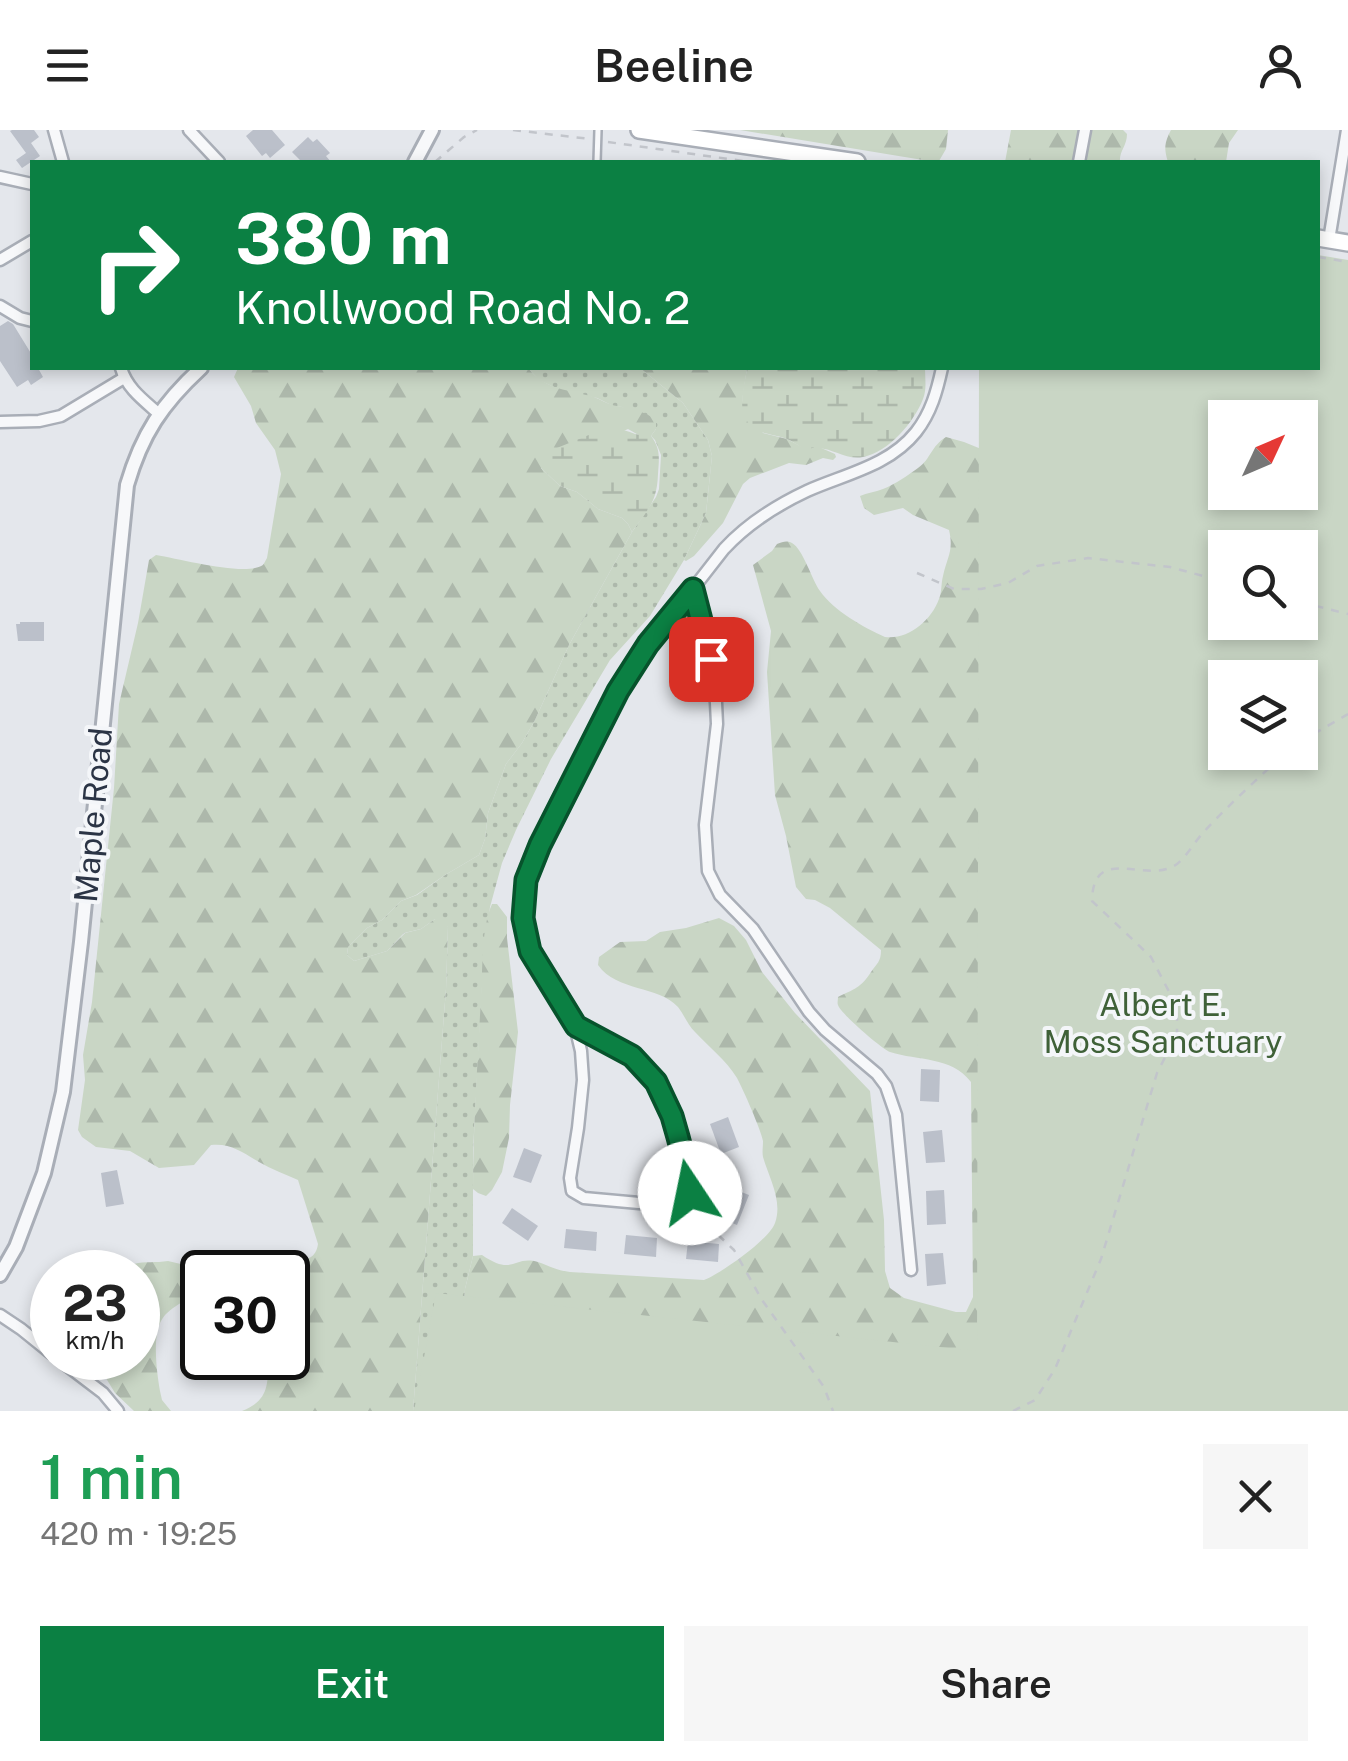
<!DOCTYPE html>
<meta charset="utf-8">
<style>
:root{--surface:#fff;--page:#f6f6f6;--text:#222;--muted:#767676;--accent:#0b8043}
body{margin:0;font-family:"Public Sans",sans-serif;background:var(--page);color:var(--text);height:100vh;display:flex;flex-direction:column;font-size:38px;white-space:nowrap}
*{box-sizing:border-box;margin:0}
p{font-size:32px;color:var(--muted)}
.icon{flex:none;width:55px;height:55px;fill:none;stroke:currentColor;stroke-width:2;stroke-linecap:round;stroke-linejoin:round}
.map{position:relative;height:1281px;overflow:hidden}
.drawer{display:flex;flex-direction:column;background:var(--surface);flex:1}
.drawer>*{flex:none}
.hud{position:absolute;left:30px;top:30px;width:1290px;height:210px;border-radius:0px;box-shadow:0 5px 15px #0003;background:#0b8043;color:#fff;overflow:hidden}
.needle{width:65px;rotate:46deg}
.fabs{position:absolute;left:1208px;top:270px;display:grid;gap:20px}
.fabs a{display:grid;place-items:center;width:110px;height:110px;border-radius:0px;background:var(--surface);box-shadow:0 5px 15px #0003;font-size:50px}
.speed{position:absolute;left:30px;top:1120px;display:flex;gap:20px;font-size:50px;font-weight:700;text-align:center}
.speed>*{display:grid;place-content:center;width:130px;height:130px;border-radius:50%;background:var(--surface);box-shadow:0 5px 15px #0003;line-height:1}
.speed small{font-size:25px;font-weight:400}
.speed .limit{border:5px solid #111;border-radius:15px;background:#fff;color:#111}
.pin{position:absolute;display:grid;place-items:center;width:85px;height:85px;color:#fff;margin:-42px;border-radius:20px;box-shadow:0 5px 15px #0006}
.me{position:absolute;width:110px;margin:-55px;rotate:349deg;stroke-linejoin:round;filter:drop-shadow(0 0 8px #0008)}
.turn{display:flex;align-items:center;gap:35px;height:210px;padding:0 40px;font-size:45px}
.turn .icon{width:130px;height:130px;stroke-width:2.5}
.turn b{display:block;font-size:70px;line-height:85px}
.round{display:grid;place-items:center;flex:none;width:105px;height:105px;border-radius:0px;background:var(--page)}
.summary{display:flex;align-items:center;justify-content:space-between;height:170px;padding:0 40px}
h1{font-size:60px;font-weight:600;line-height:75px;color:#1e9e55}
.cta{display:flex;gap:20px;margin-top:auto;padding:20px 40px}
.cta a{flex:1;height:115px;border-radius:0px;background:var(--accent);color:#fff;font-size:40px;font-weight:600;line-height:115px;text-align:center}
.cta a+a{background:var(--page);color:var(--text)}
header{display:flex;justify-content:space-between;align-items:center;height:130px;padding:0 40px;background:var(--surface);font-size:45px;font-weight:600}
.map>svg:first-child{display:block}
.grass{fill:url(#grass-dots)}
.forest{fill:url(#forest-firs);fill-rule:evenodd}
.wetland{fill:url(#wetland-marsh)}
.green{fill:#c9d6c5;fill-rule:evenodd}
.building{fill:#bbc0ca}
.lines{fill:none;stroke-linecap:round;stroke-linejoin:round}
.service-casing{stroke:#a9aeb7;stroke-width:10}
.minor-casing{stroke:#a9aeb7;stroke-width:15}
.tertiary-casing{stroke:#a9aeb7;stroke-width:18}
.secondary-casing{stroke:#a9aeb7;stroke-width:20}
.path{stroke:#c2c5cb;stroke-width:2.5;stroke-dasharray:8 8;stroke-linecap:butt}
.service{stroke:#f7f8fa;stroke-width:5}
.minor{stroke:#f7f8fa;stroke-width:10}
.tertiary{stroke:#f7f8fa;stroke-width:12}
.secondary{stroke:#fff;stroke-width:15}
.route-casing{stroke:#07532c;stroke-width:25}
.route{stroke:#0b8043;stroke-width:18}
.labels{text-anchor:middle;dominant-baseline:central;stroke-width:8;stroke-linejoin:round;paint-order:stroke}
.street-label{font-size:32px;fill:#2b3445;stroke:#f4f6f9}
.park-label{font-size:32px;fill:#3f6138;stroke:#f4f6f9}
</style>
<header><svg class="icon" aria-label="menu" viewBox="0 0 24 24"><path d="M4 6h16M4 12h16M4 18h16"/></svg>Beeline<svg class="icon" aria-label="person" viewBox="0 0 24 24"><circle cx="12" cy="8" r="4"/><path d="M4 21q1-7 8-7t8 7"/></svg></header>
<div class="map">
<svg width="1348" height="1281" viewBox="0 0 1348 1281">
<defs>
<pattern id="grass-dots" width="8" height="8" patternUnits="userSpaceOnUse" patternTransform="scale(2.5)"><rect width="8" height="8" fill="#c9d6c5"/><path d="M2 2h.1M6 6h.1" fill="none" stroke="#adb8ab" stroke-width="1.8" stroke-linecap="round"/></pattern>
<pattern id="forest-firs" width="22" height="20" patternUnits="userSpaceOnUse" patternTransform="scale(2.5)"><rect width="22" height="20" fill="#c9d6c5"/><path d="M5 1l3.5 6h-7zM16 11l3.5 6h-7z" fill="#adb8ab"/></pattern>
<pattern id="wetland-marsh" width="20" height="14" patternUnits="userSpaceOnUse" patternTransform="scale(2.5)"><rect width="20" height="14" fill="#c9d6c5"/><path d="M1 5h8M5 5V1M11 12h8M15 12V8" fill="none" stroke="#adb8ab"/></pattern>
</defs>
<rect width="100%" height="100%" fill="#e4e7ec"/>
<!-- grass -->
<polygon class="grass" points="528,238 640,238 683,273 708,310 712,326 706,383 684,430 650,486 610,530 551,629 516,700 502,733 490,777 483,838 473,1021 473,1126 465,1159 459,1281 413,1281 446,859 448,797 435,789 421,799 404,803 387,821 354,831 347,825 348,817 367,798 382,790 401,771 417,765 445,745 479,725 485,709 488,683 506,634 522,613 535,590 569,515 632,402 656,367 659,359 661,325 655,310 651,306 656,299 622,277 613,276 597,268 562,261 539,250"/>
<!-- forest -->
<g class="forest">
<polygon points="740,0 948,0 946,19 939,31 935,32"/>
<path d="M1011,0H1123L1127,4C1127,16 1119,21 1120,32H1005Z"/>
<path d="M1171,0H1238L1229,13L1226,32H1168C1164,19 1164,13 1171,0Z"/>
<path d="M238,238H528C545,260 570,260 594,267C602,270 609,275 617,276C631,279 645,281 656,290V299L651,306L642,307L628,299L541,338L560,356L577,362L598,379L622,388L628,394L632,402L569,515L535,590L522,613L506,634L488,683L485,709L479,725L445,745L416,765L401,771L382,790L367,798L348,817L347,825L354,831L387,821L405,803L421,799L435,789L444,790L448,797L446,859L413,1281H242C269,1270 267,1256 269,1230L271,1228H288V1142H259C281,1119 314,1143 318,1114L298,1050C285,1044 271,1039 259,1032C242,1022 231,1013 211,1015L194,1035L159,1038L130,1021L96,1017L82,1007L78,1000L85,950L83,925L92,872L114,658L119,574L138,493L149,430L156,425C180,429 233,443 255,438C264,436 263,435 267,428L281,344L275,320L256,293L251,276L234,247Z"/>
<polygon points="640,238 747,238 742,271 763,303 787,309 802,317 819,317 835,324 836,327 833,330 823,328 806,335 789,333 750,348 743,354 723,393 694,426 686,431 684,430 706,383 712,326 708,310 683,273"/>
<path d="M946,307L964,312L1225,418V492H1300L1348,1281H459L465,1159L473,1126L482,1125C514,1147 513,1125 538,1132C550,1136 555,1140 570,1142L704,1150C720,1144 769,1110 775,1093C783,1071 769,1048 763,1027C762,1022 763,1017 763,1011C761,1000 743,959 737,948C726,930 709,917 695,902C688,895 684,885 678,877C658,855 617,862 598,835L599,827L620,812L646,811L660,802L686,798L719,788L734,796L746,810L762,842L795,883L870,961L884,1090L885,1141L890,1158L904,1168L956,1182H966L973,1167L971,952C951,926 918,931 890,922C883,920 840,883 838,875C837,873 838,870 838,867C854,859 861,858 871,842C877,833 881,832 881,820L830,778L815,770L806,769L796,757L786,706L775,665L767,542L771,501L753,435L772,421L777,414C783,412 786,410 792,413C803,419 812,450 820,461C834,481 863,497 885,507C908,510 931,491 939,469C942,462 941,453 943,446C947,427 954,421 949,400L913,385L903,378L874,385L864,378L860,366C867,363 875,362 883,359C896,354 908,345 918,338C931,329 931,316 946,307ZM1225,548H1300V622H1225Z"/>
<path d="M492,774H497L507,787V808L518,902L510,975L509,1008L502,1042L492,1060L486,1066L478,1063L473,1059C473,994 478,930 481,865C483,839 481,798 492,774Z"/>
<path d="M168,1131L185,1135C205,1176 175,1167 161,1191C152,1207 157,1244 160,1261L162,1270L171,1281H134L115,1263L98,1235L100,1228H138V1142H131L134,1134C145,1131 156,1133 168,1131Z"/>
</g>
<!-- wetland -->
<g class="wetland">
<path d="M747,238H925C925,248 927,259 923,269C914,292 889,322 863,327C846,330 834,319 818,318C806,317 814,322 802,318C799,316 792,311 789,310C775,303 756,306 747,291C737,276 745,254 747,238Z"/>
<path d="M611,296C624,299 638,307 651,306C661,319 659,329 658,344C657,373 648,379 632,402L628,394L622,388L598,379L577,362L560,356L541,338L543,329L547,322Z"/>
</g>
<!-- green -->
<path class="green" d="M1318,125L1348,130V1281H414L436,1163L977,1221L979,238H1318ZM1225,288H1300V362H1225ZM1225,418H1300V492H1225ZM1225,548H1300V622H1225Z"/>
<!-- building -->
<g class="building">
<polygon points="12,0 34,0 39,7 31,13 40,26 22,38 16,30 26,23 10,1"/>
<polygon points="253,0 272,0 285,15 270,28 266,23 262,26 246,6"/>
<polygon points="308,7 313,12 317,9 330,23 326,26 331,32 302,32 292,22"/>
<polygon points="8,191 13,194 32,225 32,238 38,238 43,247 31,255 28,250 17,257 0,231 0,196"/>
<polygon points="20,492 44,492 44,511 18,511 16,494 20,494"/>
<polygon points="921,939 940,940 939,972 920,971"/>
<polygon points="728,987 739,1017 721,1024 710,994"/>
<polygon points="942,1000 945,1032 926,1033 923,1002"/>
<polygon points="524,1018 542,1025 531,1053 513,1047"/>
<polygon points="117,1040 124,1074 106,1077 101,1043"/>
<polygon points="731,1058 749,1065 737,1095 720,1088"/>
<polygon points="944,1060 946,1094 927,1095 926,1061"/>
<polygon points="512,1078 538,1096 528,1111 502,1093"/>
<polygon points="566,1099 597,1102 596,1121 564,1118"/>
<polygon points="626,1105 657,1108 656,1127 624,1124"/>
<polygon points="688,1111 719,1114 718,1132 686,1129"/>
<polygon points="943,1123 946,1154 927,1156 925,1124"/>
</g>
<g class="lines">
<!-- service casing -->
<g class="service-casing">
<polyline id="service" points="597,32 598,0"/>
</g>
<!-- minor casing -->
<g class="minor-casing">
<g id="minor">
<polyline points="54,0 63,32"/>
<polyline points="189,0 219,32"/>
<polyline points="1079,32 1085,0"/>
<polyline points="0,47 32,54"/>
<polyline points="1329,110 1347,0"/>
<polyline points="0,130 32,111"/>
<polyline points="0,176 20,188 32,191"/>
<path d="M121,238C127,258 142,269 158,283"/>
<polyline points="0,292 39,291 61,286 124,248"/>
<polyline points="693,459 711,529 716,573 717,594 705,695 708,741 720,765 753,799 809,882 825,900 877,944 886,956 896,985 911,1140"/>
<path d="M575,896C596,906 620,915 637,931C669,959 691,1027 689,1069L683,1077L584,1068L572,1061L570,1048L578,998L583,950L581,921L575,896L529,821L523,787L525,750L564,666L632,537L724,419C748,393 775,376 807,361C845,344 889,336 916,302C931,283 937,261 942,238"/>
<polyline points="0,1185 21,1199 52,1224"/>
<polyline points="57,1228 103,1263 118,1281"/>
</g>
</g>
<!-- tertiary casing -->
<g class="tertiary-casing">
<g id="tertiary">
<polyline points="415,32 432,0"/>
<path d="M0,1145L16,1117L44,1043L63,962L81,812L127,355C142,304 162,274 201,238"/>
</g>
</g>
<!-- secondary casing -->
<g class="secondary-casing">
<g id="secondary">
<polyline points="639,0 857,32"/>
<polyline points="1318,108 1348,113"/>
</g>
</g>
<!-- path -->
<g class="path">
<polyline points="513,0 590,9"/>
<polyline points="608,12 750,32"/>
<polyline points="435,32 464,7 477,0"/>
<polyline points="1318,127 1348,132"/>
<polyline points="917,443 954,459 981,459 1008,453 1037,436 1088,428 1170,437 1225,452"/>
<polyline points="1300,472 1348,484"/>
<polyline points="1300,612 1348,584"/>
<polyline points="695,1083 734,1120 762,1170 824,1257 833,1281"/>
<path d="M1013,1281L1035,1270L1055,1239L1101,1129L1157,943L1177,904V877L1151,827L1092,771C1093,712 1147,756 1177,734C1186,727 1194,713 1202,704C1228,675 1258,649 1286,622"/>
</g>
<!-- service -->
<use href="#service" class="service"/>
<!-- minor -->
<use href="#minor" class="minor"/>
<!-- tertiary -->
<use href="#tertiary" class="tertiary"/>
<!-- secondary -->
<use href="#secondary" class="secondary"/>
</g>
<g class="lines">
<!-- route casing -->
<g class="route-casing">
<polyline id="route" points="690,1063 689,1049 678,1007 672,986 656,952 632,926 576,896 530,821 523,788 526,750 540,715 618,561 648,514 693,459 711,529"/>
</g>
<!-- route -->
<use href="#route" class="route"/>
</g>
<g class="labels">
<!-- street labels -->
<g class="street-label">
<text transform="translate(93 685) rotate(-85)">Maple Road</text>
</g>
<!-- park labels -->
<g class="park-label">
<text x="1163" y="874">Albert E.<tspan x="1163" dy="37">Moss Sanctuary</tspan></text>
</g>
</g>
</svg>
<div class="fabs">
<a><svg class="needle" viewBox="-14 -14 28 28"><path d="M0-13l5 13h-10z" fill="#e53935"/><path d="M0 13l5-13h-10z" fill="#767676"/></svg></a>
<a><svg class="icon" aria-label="search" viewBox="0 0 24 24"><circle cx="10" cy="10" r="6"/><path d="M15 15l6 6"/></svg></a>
<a><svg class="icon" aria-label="layers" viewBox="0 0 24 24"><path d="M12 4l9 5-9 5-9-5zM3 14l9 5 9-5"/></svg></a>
</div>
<div class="speed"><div>23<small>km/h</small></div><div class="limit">30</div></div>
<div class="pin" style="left:711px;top:529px;background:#d93025"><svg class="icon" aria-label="arrive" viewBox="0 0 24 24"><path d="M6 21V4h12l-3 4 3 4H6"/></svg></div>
<svg class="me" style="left:690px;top:1063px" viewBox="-20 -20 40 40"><circle r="19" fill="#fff"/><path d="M0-13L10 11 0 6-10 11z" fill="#0b8043"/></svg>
<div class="hud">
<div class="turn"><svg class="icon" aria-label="right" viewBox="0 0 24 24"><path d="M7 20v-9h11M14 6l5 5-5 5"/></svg><div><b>380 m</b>Knollwood Road No. 2</div></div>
</div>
</div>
<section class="drawer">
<div class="summary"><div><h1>1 min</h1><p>420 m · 19:25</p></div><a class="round"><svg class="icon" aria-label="close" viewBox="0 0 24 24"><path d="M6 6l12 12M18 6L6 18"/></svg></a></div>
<div class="cta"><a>Exit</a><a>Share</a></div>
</section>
